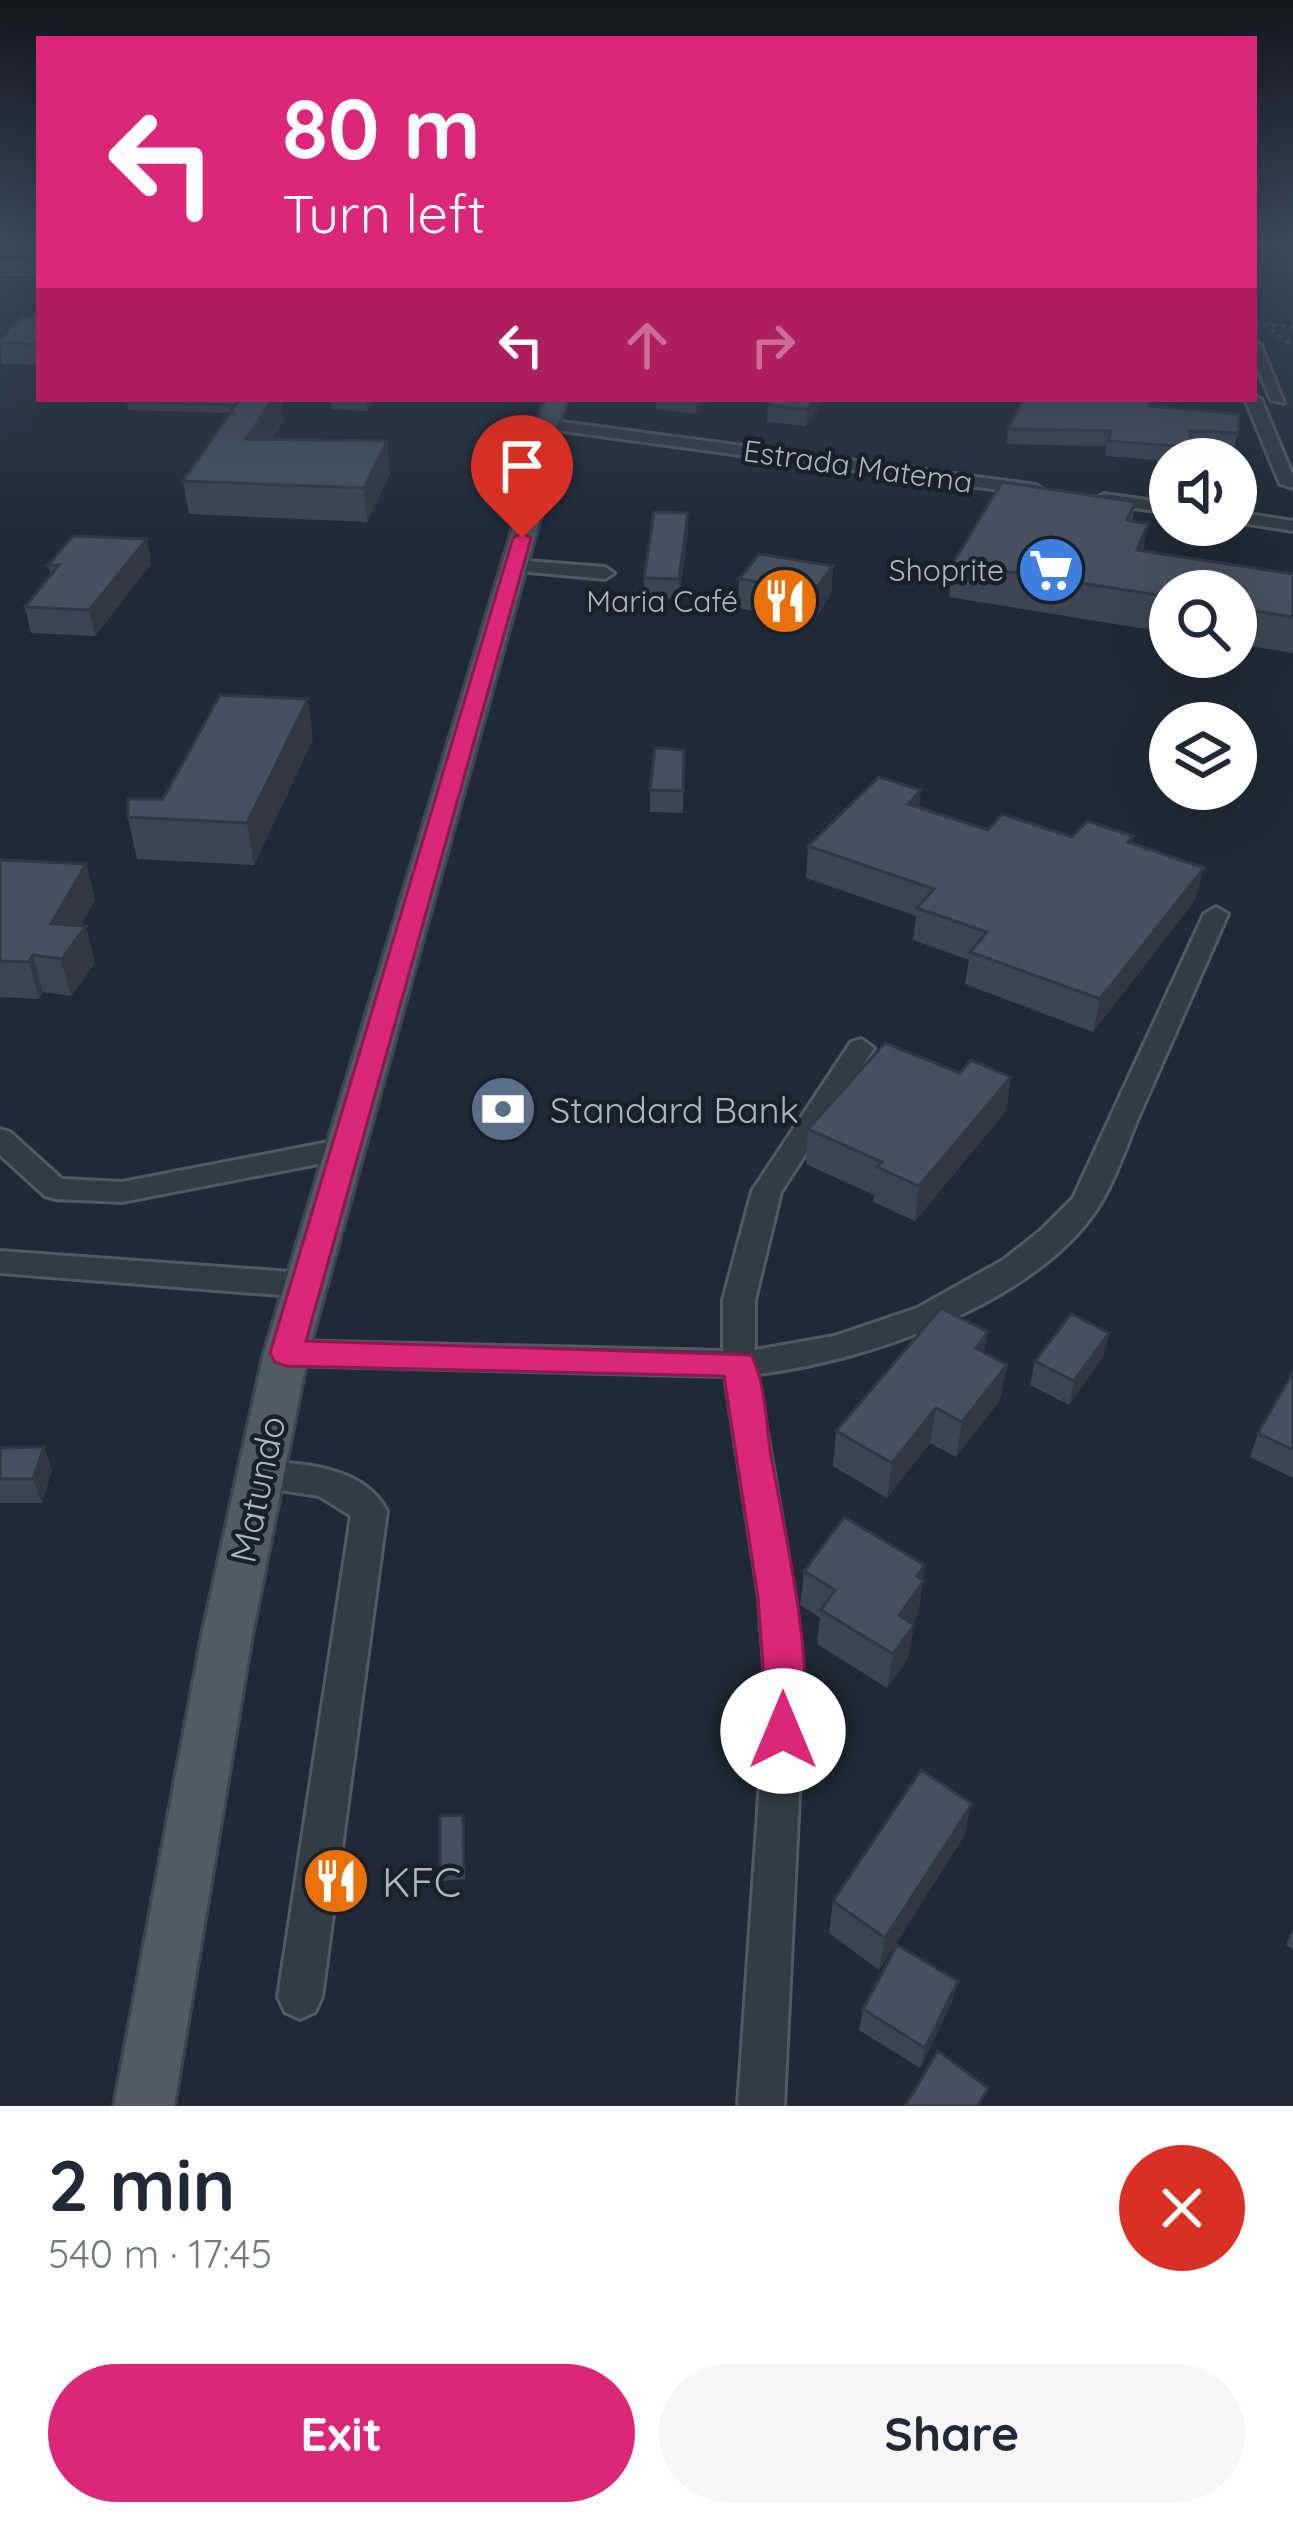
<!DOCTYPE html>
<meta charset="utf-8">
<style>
:root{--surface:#fff;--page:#f6f6f7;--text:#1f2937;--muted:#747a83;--accent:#db2777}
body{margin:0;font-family:Quicksand,sans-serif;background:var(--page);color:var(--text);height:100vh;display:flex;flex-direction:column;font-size:45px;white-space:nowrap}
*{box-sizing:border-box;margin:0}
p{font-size:39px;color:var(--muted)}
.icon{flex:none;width:66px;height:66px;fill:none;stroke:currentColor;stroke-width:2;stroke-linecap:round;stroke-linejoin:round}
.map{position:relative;height:2106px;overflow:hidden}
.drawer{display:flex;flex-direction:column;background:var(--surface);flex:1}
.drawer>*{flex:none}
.top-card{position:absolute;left:36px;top:36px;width:1221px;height:366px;border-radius:0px;box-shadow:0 12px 48px #0002;background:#db2777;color:#fff;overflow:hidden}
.fabs{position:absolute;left:1149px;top:438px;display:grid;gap:24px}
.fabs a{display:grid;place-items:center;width:108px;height:108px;border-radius:50%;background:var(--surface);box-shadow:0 12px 48px #0002;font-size:60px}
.pin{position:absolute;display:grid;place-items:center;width:102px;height:102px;color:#fff;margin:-123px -51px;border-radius:50% 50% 50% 0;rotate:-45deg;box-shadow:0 0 12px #0007}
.pin .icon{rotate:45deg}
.me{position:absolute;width:132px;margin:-66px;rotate:0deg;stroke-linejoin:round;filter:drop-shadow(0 0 9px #0008)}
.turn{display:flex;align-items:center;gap:42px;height:252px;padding:0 48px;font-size:54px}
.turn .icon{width:156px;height:156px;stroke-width:2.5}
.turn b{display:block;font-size:84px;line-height:102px}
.lanes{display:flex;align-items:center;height:114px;padding:0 48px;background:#0003;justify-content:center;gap:60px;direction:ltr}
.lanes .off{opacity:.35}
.round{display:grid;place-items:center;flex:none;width:126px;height:126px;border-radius:63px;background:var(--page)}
.overview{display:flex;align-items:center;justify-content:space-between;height:204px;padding:0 48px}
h1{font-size:72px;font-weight:700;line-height:90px}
.button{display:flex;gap:24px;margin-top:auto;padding:24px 48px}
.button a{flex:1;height:138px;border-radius:72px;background:var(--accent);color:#fff;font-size:48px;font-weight:700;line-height:138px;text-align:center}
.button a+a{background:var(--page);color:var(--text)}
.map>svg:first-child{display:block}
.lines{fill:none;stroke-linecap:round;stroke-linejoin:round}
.minor-casing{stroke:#505964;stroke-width:6}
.major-casing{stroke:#3c4550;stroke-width:6}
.path{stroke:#3e5354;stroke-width:3;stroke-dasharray:4.5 4.5;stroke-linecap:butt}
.minor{fill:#323c46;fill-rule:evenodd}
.major{fill:#505b66;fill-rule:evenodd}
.wall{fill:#3b4653}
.shaded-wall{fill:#303943}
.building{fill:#455160;stroke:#303943;stroke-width:3}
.route{fill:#db2777;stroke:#8e194d;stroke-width:3}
.labels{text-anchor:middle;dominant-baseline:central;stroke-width:9;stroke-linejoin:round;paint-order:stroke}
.far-street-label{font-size:30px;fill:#acb6c3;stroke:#18212a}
.far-poi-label{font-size:30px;fill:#acb6c3;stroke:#18212a;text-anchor:end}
.poi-label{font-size:36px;fill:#acb6c3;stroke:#18212a;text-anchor:start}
.street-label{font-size:36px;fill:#acb6c3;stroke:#18212a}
.near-poi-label{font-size:42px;fill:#acb6c3;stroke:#18212a;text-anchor:start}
</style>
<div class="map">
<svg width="1293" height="2106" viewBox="0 0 1293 2106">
<rect width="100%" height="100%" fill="#1f2a36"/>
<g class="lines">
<!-- minor casing -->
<g class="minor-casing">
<g id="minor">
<rect x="0" y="265" width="39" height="8"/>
<polygon points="1254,341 1261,345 1284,403 1271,400 1254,361"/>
<polygon points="1254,395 1261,399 1293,476 1293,488 1280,484 1245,399 1254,399"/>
<polygon points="547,420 1036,485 1044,490 1036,495 541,428 539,425"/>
<polygon points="1104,494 1170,503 1170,513 1098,503 1095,499"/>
<polygon points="1236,512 1293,521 1293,531 1236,522"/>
<polygon points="514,560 605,567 614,573 605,579 508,570 508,562"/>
<path d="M1216,907L1228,914C1198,981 1169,1049 1139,1116C1126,1146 1115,1182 1097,1209C1034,1304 865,1362 757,1374L795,1597L804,1692L784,2106H738L766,1692L759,1597L725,1376L286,1365L275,1362L270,1353L275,1344L286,1341L723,1351V1300L752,1191L851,1042L861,1039L874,1048L781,1192L755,1300V1350L834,1336L917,1308L1003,1260L1041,1230L1073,1198L1204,914Z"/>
<polygon points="0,1129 10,1132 62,1179 122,1182 344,1139 358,1149 344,1159 122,1202 55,1199 45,1196 0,1155"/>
<polygon points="0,1251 305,1273 316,1277 321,1285 316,1293 305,1297 0,1273"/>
<path d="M260,1461C303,1464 364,1466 387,1511L322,1997L315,2012L300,2019L285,2012L278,1997L351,1516L319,1496L248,1485L243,1475L248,1465Z"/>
</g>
</g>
<!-- major casing -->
<g class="major-casing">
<polygon id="major" points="547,399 567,399 558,425 542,511 308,1353 252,1635 174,2106 114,2106 202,1635 264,1353 518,511 536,425"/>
</g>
<!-- path -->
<g class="path">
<polyline points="1254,323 1293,327"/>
<polyline points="1264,324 1293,346"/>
</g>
<!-- minor -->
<use href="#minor" class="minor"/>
<!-- major -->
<use href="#major" class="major"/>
</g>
<!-- wall -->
<g class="wall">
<polygon points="1291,256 1293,256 1293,272 1288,271"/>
<polygon points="39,317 39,365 2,364 0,341"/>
<polygon points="130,399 282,399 284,420 271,439 387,441 390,474 367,522 189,514 183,481 230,413 129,410 127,402"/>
<polygon points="330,399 376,399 368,411 331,409"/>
<polygon points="656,399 708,399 696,414 656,409"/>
<polygon points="771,399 825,399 806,426 767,422 768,405"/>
<polygon points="1149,406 1238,433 1234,448 1192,446 1190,459 1170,459 1170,461 1105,456 1106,446 1007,444 1008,429"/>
<polygon points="1136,502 1132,521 1148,524 1143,551 1293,574 1293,653 1236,644 1236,591 1170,591 1170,633 949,597 953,563"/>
<polygon points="688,513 688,532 679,599 644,597 644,578"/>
<polygon points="147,539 151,564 95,636 31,633 25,607 51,575 48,565"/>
<polygon points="833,566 831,594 817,615 778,608 773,614 738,608 739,579"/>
<polygon points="313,739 254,865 137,859 128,817 163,799"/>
<polygon points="684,750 683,813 650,812 650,790"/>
<polygon points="919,808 988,830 1072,837 1133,836 1132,843 1196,899 1093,1032 965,984 969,960 913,940 916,916 806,878 808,846"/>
<polygon points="0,860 86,864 95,900 81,925 95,963 71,996 43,992 39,999 0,997"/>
<polygon points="960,1073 1011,1077 1006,1111 915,1221 873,1202 874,1195 806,1164 808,1129"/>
<polygon points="1109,1333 1103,1357 1069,1405 1030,1385 1035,1361"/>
<polygon points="984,1352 1000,1400 956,1457 930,1443 887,1498 833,1466 836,1431"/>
<polygon points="1293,1372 1293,1478 1250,1457 1258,1433"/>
<polygon points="0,1448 52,1470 42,1503 0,1503"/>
<polygon points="925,1565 918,1615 912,1624 914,1625 908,1659 887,1688 817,1644 820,1618 800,1605 804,1571"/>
<polygon points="465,1826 465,1879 442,1881 440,1870"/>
<polygon points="964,1836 879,1970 829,1933 833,1901"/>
<polygon points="1293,1928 1293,1949 1286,1945"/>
<polygon points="958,1981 952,2002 920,2068 859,2030 863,2009"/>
</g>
<!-- shaded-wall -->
<g class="shaded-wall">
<polygon points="273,399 282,399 284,420 250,471 246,439"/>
<polygon points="366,399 376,399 368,411"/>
<polygon points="696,399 708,399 696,414"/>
<polygon points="814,399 825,399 806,426 807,410"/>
<polygon points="387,441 390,474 367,522 364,488"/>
<polygon points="688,513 688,532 679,599 679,579"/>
<polygon points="1148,524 1142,557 1137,550"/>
<polygon points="147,539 151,564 95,636 89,610"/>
<polygon points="833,566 831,594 817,615 818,586"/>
<polygon points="779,579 778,608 773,614 775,585"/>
<polygon points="308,699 313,739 254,865 247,823"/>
<polygon points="921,790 918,821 908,804"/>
<polygon points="86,864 95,900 63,957 86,926 95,963 71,996 51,924"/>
<polygon points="1204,868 1196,899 1093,1032 1100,999"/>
<polygon points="33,955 43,992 39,999 29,962"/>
<polygon points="1011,1077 1006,1111 915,1221 919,1186"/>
<polygon points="988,1332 982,1367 976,1348"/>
<polygon points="1109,1333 1103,1357 1069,1405 1074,1381"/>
<polygon points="1007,1365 1000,1400 956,1457 962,1422"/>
<polygon points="936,1408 930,1443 887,1498 892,1463"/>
<polygon points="44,1447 52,1470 42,1503 33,1479"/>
<polygon points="925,1565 918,1615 894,1650 899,1615 917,1576"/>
<polygon points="914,1625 908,1659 887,1688 893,1654"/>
<polygon points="972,1804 964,1836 879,1970 885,1938"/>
<polygon points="958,1981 952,2002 920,2068 925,2048"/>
</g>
<!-- building -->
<g class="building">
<polygon points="20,317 39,317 39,344 0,343 0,341"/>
<polygon points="130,399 239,399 236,405 127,402"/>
<polygon points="240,399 273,399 246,439 387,441 364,488 183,481"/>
<polygon points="771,399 814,399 807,410 768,405"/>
<polygon points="1023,399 1150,399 1149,406 1239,414 1238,433 1190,431 1192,447 1107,441 1111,431 1008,429"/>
<polygon points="1002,482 1136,502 1127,520 1148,524 1137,550 1293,574 1293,617 1236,608 1236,591 1170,591 1170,597 953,563"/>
<polygon points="654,512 688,513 679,579 644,578"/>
<polygon points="73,536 147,539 89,610 25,607 59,565 48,565"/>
<polygon points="759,554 833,566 818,586 779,579 775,585 739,579"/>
<polygon points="220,695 308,699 247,823 128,817 128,799 163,799"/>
<polygon points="655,748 684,750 683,791 650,790"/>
<polygon points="879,777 921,790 908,804 988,830 1002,814 1072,837 1087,821 1133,836 1128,842 1204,868 1100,999 970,952 987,932 917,908 934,889 808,846"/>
<polygon points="0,860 86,864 51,924 86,926 62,959 33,955 29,962 0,961"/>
<polygon points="885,1043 960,1073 971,1060 1011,1077 919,1186 877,1167 882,1162 808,1129"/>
<polygon points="941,1308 988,1332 976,1348 1007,1365 962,1422 936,1408 892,1463 836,1431"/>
<polygon points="1071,1314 1109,1333 1074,1381 1035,1361"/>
<polygon points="1293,1372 1293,1450 1258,1433"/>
<polygon points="44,1447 33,1479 0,1479 0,1448"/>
<polygon points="844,1517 925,1565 917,1576 924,1581 899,1615 914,1625 893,1654 821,1610 835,1590 804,1571"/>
<polygon points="921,1770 972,1804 885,1938 833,1901"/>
<polygon points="463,1815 464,1868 440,1870 440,1816"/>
<polygon points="897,1945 958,1981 925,2048 863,2009"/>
<polygon points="938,2051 988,2088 978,2106 905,2106"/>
</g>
<!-- sky -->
<linearGradient id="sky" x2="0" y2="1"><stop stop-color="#11171e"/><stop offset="0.45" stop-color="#3c4a5d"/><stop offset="1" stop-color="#3c4a5d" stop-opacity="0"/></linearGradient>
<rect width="1293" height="541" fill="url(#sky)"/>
<!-- route -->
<path class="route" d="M522,533L531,538L306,1341L751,1355C766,1383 766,1425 771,1456C782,1521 822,1688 797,1744L783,1750L769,1744L763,1731L765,1692L758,1597L724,1376L286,1366L275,1362L270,1353L513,538Z"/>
<!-- icons -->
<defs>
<g id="supermarket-disc" transform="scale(3.45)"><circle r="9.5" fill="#3f7fe0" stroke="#18212a"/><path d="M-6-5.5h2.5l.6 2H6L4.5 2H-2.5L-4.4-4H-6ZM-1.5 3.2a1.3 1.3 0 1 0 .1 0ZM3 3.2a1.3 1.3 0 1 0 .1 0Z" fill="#fff"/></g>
<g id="restaurant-disc" transform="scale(3.45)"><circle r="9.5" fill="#e8710a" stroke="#18212a"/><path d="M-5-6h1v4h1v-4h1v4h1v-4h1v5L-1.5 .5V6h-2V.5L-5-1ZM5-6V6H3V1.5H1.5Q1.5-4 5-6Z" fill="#fff"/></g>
<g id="bank-disc" transform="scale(3.45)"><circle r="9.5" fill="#5c6f8a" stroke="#18212a"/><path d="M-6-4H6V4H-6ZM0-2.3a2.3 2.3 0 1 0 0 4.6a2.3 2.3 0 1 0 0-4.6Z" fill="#fff"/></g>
</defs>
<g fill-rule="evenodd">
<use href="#supermarket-disc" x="1051" y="570"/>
<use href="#restaurant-disc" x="785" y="601"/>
<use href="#bank-disc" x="503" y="1109"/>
<use href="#restaurant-disc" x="336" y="1881"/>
</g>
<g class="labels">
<!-- far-street labels -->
<g class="far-street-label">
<text transform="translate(858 466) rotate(8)">Estrada Matema</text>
</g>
<!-- far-poi labels -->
<g class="far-poi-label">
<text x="1004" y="570">Shoprite</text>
<text x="738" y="601">Maria Café</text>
</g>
<!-- poi labels -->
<g class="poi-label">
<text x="550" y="1109">Standard Bank</text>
</g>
<!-- street labels -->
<g class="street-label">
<text transform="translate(257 1489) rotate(-78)">Matundo</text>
</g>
<!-- near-poi labels -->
<g class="near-poi-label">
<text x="382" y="1881">KFC</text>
</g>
</g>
</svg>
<div class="fabs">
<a><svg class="icon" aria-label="sound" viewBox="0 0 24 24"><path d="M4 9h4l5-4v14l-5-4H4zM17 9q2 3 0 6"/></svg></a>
<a><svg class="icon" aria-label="search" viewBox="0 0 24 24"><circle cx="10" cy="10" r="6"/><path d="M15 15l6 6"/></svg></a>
<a><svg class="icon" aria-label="layers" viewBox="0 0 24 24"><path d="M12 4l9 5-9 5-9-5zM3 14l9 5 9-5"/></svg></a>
</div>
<div class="pin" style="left:522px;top:538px;background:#d93025"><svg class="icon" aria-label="arrive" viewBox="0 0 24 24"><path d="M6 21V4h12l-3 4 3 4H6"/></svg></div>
<svg class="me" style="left:783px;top:1731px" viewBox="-20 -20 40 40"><circle r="19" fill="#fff"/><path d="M0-13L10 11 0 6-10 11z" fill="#db2777"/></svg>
<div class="top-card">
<div class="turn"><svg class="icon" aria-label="left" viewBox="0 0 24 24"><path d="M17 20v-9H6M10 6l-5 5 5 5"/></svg><div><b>80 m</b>Turn left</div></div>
<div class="lanes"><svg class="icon" aria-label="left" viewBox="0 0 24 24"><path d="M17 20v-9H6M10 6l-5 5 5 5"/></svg><svg class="icon off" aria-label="ahead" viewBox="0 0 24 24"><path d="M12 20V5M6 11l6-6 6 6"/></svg><svg class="icon off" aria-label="right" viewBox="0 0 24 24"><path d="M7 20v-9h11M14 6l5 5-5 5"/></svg></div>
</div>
</div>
<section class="drawer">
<div class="overview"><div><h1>2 min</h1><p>540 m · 17:45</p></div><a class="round" style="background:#d93025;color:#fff"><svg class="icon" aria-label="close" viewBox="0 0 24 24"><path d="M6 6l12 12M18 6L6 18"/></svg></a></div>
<div class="button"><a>Exit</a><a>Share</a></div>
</section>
